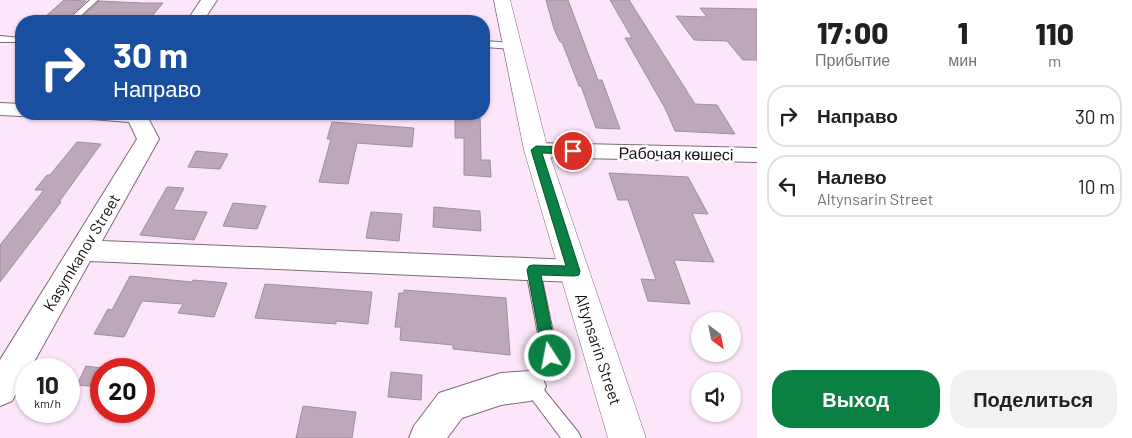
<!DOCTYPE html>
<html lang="ru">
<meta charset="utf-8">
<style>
:root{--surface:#fff;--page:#f2f2f2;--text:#202124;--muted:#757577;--line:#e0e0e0;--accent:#0b8043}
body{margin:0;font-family:Barlow,sans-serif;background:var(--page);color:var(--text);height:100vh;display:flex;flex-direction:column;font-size:19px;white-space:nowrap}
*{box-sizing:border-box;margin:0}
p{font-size:16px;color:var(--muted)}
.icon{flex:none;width:28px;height:28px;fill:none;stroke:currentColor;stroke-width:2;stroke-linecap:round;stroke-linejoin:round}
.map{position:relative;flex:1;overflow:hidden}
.details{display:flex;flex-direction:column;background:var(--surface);width:375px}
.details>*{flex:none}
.hud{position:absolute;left:15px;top:15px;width:475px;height:105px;border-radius:20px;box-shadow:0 1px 4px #0004;background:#1a4fa0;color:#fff;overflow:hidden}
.needle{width:32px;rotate:148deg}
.controls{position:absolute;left:691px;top:312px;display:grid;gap:10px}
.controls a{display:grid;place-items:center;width:50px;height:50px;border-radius:50%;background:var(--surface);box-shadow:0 1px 4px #0004;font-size:25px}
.speed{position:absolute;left:15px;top:358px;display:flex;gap:10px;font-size:25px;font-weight:700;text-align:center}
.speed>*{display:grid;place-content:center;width:65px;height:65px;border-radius:50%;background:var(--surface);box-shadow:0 1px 4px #0004;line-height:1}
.speed small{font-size:12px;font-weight:400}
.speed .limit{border:8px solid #d22;background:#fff;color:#111}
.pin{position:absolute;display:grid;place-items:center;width:42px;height:42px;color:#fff;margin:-21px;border:2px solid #fff;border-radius:50%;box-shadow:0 1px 5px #0007}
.me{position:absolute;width:55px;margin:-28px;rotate:349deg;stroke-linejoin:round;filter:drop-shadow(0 0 4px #0008)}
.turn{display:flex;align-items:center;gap:18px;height:105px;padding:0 15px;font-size:22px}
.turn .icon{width:65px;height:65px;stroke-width:2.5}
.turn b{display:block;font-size:35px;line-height:42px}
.eta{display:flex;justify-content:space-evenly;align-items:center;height:85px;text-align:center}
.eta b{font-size:30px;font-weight:800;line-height:35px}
.primary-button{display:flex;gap:10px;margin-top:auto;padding:10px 15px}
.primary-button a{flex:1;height:58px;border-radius:20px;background:var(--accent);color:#fff;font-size:20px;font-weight:800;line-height:58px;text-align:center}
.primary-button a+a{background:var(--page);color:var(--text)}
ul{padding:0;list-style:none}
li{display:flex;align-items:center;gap:15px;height:62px;margin:0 10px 8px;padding:0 5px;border:2px solid var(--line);border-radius:20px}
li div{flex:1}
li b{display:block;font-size:19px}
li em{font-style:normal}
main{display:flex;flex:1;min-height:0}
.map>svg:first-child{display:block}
.building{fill:#bda7b9;stroke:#a28d9f}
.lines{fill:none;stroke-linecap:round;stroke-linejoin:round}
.lane-casing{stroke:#7e6a7b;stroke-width:2}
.street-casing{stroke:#7e6a7b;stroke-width:2}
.secondary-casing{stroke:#7e6a7b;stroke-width:1}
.lane{fill:#fff;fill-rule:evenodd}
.street{fill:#fff;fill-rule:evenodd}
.secondary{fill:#fff;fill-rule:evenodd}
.route{fill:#0b8043;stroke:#07532c}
.labels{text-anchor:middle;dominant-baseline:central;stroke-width:5;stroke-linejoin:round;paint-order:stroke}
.street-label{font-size:16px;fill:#170f16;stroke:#fff}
</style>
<main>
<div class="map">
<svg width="757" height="438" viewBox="0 0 757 438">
<rect width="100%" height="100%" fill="#fde6f9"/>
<!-- building -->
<g class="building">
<polygon points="64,0 86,1 69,17 46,16"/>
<polygon points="546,0 568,0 598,80 602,80 620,129 596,128 581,86 579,86 562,42 560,42 554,29"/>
<polygon points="610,0 629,0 695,104 717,105 735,134 675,131 666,110 625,38 632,38"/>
<polygon points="99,1 142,3 163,3 148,21 82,21 86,18 82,17"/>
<polygon points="700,8 757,9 757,60 743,60 727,41 694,40 676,16 707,17"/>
<polygon points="455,114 480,114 481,160 490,160 491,177 464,175 464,138 455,138"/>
<polygon points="332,122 414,128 412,147 357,143 348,184 319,182 331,139 327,139"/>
<polygon points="77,142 101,144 59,202 61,202 0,282 0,245 44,190 35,190 47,175 50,175"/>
<polygon points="196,151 228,154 220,169 188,167"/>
<polygon points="609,173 688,177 708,214 692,213 714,262 674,260 690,304 648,301 641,279 656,280 628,200 618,200"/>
<polygon points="167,187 184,188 173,210 207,212 194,240 140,235"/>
<polygon points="233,203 266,206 257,229 223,226"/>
<polygon points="434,207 480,211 481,231 433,227"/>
<polygon points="371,212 402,214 399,241 366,238"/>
<polygon points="130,276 192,282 193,280 227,283 214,317 178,313 183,304 142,301 124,337 94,334 108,309 112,310"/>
<polygon points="265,284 372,292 368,324 336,321 336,324 255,318"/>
<polygon points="404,290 506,298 510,355 453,349 453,345 400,340 401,327 395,327 399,293 404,293"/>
<polygon points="86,366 101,368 101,387 77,385"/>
<polygon points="391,372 422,375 421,400 388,397"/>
<polygon points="303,406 356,412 352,438 296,438"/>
</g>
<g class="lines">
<!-- lane casing -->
<g class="lane-casing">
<g id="lane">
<polygon points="90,0 98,0 75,21 67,21"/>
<polygon points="0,36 21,38 21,42 0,42"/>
<polygon points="484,41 512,43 516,46 512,49 484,47"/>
<polygon points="533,265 538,266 540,270 558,356 540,385 578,432 581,438 561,438 522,386 542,355 526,270 528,266"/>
</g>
</g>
<!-- street casing -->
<g class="street-casing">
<g id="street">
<polygon points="201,0 217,0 203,21 187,21"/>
<polygon points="0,103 21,104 21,114 28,114 21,116 0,115"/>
<polygon points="76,114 146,114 159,139 102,241 574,260 584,263 588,271 584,279 574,282 90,261 30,369 26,369 26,375 12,401 0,406 0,360 137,139 129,122 79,118"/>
<polygon points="536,143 757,148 757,162 536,157 528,155 525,150 528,145"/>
<polygon points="530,371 541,375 546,386 541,397 530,401 501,405 462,418 447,438 409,438 414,426 439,393 501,373"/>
</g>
</g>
<!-- secondary casing -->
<g class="secondary-casing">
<polygon id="secondary" points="494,0 510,0 548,150 646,438 608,438 524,150"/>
</g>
<!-- lane -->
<use href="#lane" class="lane"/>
<!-- street -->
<use href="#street" class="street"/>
<!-- secondary -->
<use href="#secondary" class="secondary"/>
</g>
<!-- route -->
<polygon class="route" points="536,146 573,147 578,151 573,154 542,153 580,271 579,275 574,276 541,275 557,356 555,360 550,362 545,360 543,356 527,270 529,266 533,265 566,266 531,150"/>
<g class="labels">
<!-- street labels -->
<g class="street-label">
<text transform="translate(676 153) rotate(1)">Рабочая көшесі</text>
<text transform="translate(81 252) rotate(-59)">Kasymkanov Street</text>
<text transform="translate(599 349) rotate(72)">Altynsarin Street</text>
</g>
</g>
</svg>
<div class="controls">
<a><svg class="needle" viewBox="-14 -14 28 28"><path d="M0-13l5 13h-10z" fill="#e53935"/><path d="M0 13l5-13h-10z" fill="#757577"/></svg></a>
<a><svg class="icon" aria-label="sound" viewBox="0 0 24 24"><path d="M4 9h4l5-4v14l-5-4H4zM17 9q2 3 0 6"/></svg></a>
</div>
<div class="speed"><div>10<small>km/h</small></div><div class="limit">20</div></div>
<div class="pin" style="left:573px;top:151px;background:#d93025"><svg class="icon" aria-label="arrive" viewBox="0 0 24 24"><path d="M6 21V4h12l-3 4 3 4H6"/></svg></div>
<svg class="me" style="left:550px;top:356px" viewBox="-20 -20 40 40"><circle r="17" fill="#0b8043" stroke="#fff" stroke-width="3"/><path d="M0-11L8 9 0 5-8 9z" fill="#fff"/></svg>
<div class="hud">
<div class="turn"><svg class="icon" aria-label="right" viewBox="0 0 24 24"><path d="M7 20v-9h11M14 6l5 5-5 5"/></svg><div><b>30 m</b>Направо</div></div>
</div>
</div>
<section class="details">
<div class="eta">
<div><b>17:00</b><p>Прибытие</p></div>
<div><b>1</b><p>мин</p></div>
<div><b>110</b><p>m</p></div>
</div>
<ul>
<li><svg class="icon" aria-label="right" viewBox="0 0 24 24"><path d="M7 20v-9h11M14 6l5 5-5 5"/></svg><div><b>Направо</b></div><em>30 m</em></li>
<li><svg class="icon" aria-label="left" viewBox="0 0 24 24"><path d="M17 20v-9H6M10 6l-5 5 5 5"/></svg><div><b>Налево</b><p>Altynsarin Street</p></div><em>10 m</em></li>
</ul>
<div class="primary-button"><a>Выход</a><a>Поделиться</a></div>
</section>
</main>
